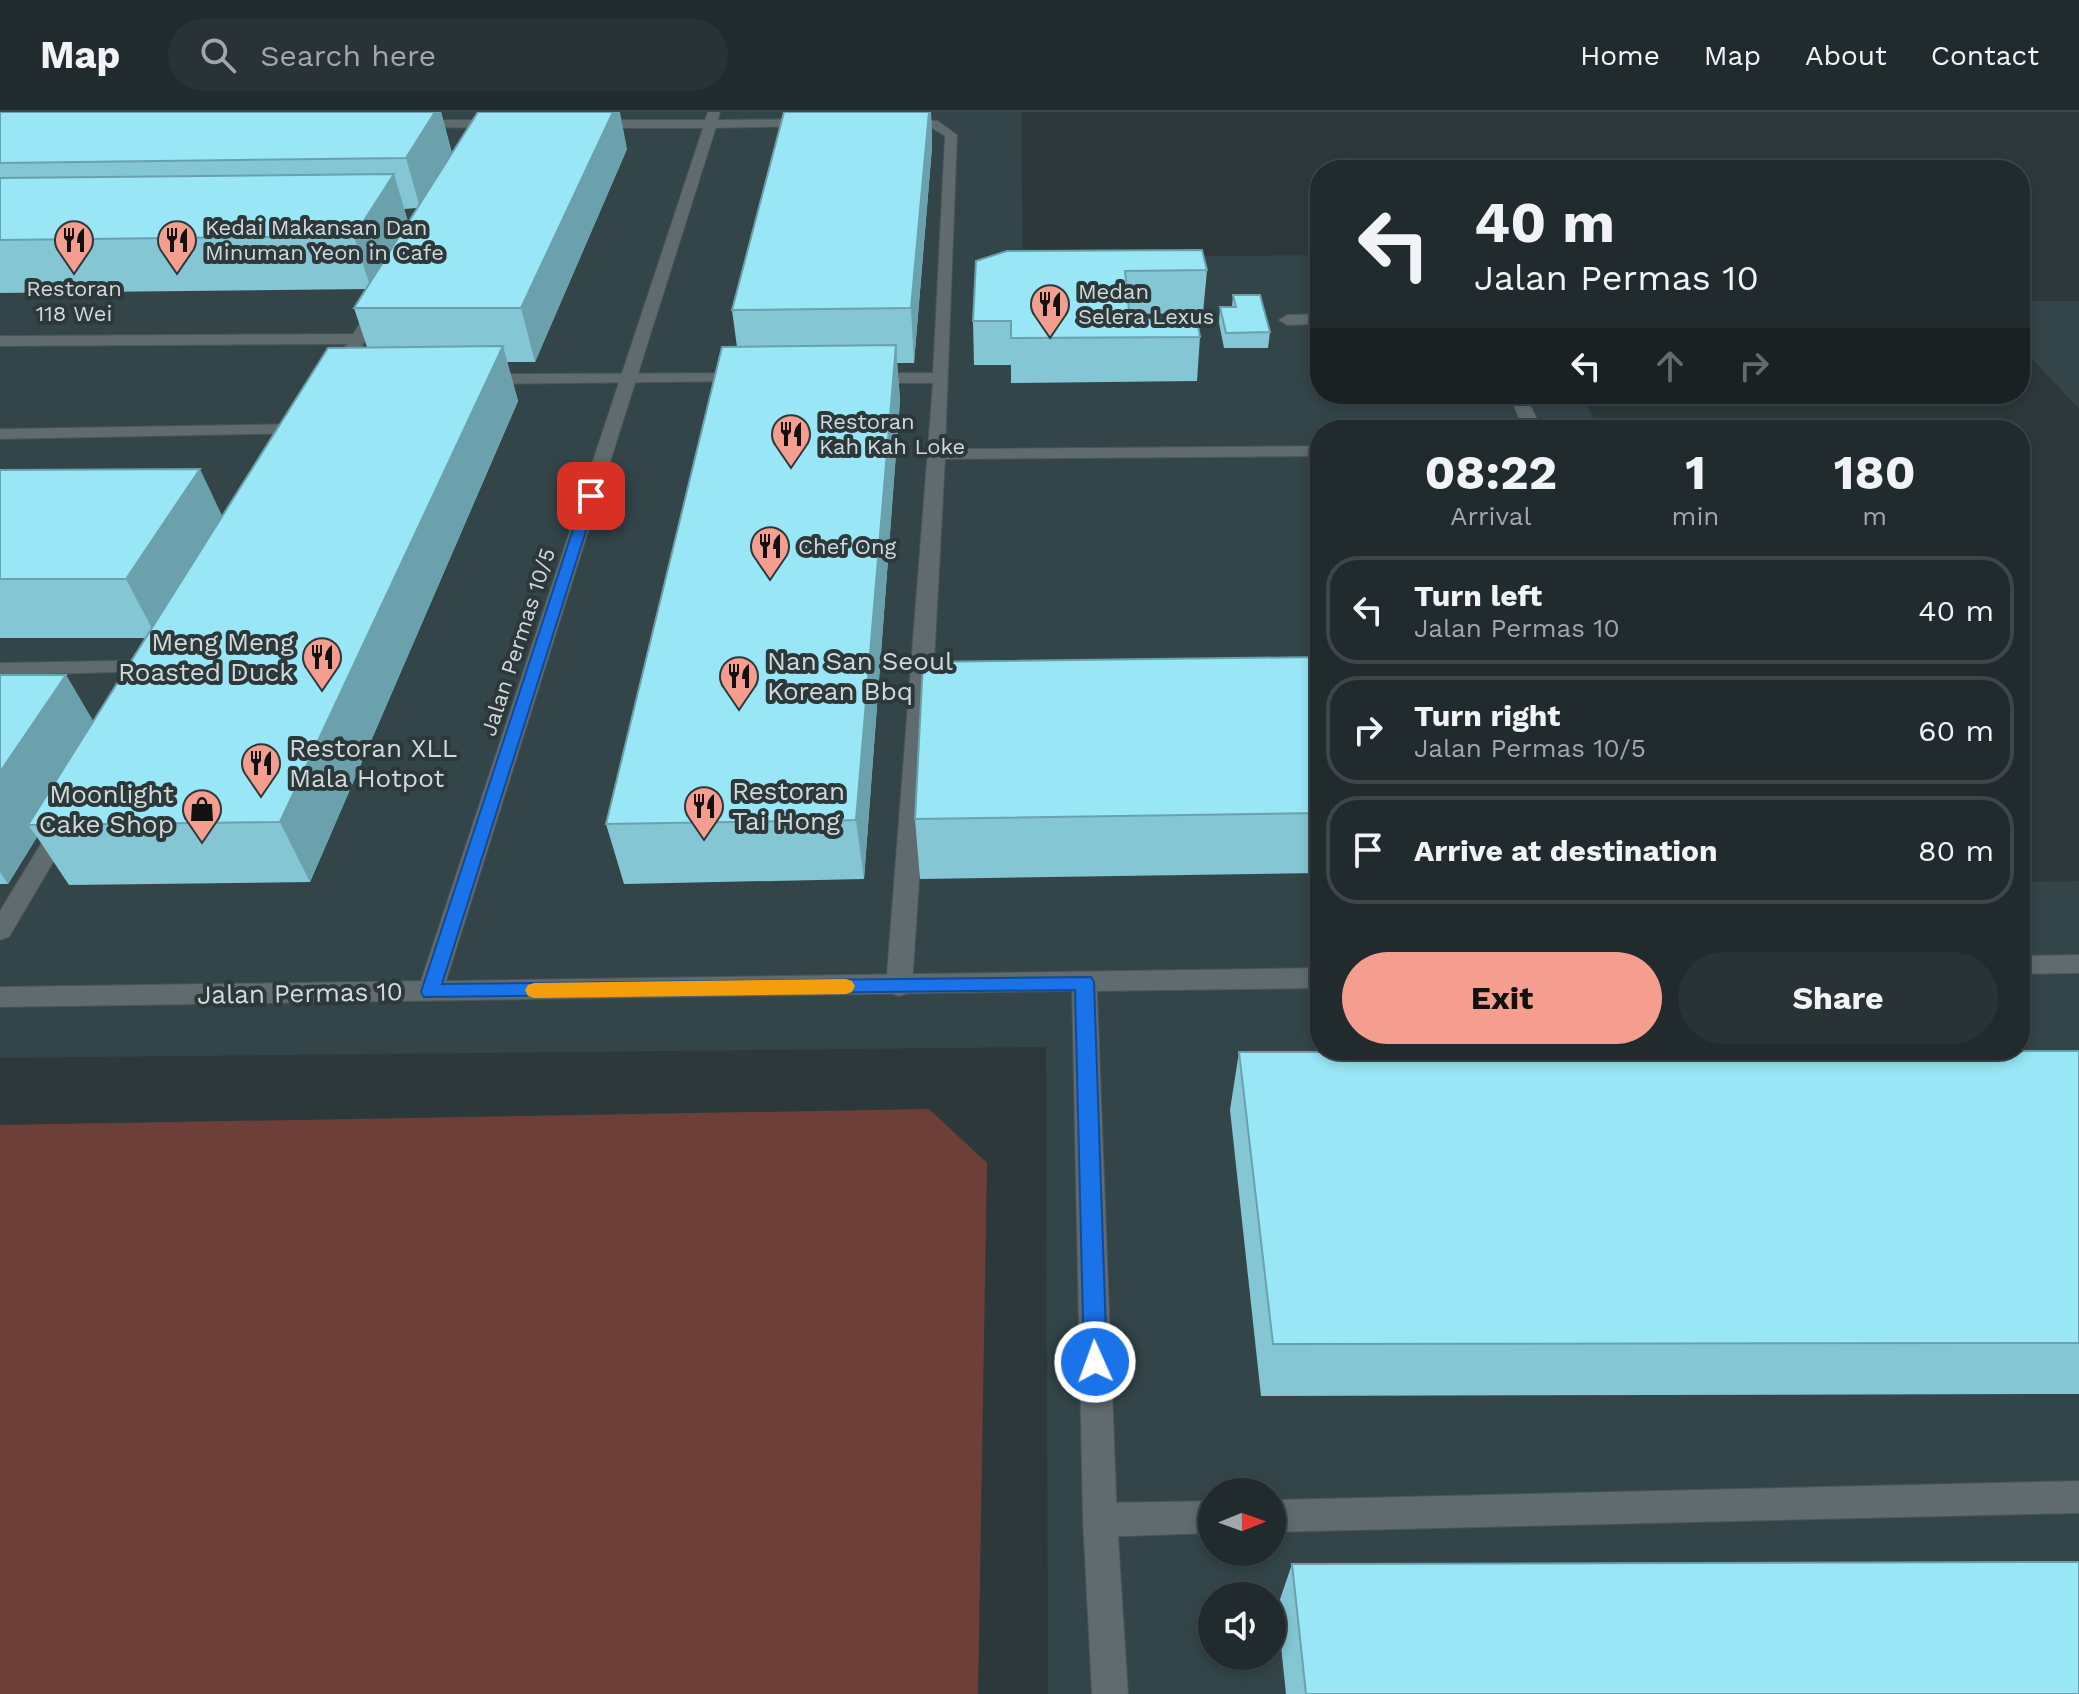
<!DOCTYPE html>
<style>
:root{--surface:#212a2c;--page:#293234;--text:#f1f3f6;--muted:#a2a7a9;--line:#3e4648;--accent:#f59d8e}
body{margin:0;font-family:"Work Sans",sans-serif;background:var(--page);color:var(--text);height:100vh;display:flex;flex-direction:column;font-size:30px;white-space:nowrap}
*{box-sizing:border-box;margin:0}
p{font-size:26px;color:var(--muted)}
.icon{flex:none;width:44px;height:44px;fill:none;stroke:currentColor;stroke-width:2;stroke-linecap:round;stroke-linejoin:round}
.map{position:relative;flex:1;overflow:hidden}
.sheet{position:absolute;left:1310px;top:308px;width:720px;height:640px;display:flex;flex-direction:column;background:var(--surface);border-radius:32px;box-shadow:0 4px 12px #0003,0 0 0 2px var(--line)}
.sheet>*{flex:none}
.guide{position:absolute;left:1310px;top:48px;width:720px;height:244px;border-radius:32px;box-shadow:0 4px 12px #0003,0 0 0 2px var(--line);background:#212a2c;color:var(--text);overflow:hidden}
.needle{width:52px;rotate:89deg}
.controls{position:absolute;left:1198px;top:1366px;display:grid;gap:16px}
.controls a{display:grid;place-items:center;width:88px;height:88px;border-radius:50%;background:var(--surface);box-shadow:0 4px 12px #0003,0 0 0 2px var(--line);font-size:40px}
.pin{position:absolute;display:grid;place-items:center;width:68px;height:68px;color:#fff;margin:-34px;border-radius:16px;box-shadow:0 4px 12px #0006}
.me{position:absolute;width:88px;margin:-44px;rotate:358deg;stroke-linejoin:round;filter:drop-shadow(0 0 6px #0008)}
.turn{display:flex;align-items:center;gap:28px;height:168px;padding:0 32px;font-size:36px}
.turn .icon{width:104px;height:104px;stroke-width:2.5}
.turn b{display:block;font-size:56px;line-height:68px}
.lanes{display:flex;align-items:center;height:76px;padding:0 32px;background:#0003;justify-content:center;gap:40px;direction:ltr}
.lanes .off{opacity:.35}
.eta{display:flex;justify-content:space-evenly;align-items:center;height:136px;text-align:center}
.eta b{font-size:48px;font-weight:700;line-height:56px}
.primary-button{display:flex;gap:16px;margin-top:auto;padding:16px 32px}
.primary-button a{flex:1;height:92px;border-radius:48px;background:var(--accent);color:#111;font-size:32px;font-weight:700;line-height:92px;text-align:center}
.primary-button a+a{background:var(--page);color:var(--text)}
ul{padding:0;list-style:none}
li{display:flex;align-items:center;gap:24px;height:108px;margin:0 16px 12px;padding:0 16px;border:4px solid var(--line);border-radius:32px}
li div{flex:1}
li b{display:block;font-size:30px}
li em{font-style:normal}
header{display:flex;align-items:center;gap:48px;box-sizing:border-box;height:112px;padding:0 40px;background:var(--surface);border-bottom:2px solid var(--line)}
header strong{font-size:38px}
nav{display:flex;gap:44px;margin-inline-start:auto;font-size:28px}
.search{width:560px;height:72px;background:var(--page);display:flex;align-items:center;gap:20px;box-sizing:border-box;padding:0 28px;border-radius:44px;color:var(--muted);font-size:30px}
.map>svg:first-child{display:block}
.built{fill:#334549;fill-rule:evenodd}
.green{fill:#6e3f38}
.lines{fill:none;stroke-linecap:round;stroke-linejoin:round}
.lane-casing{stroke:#495355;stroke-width:2}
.street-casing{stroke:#495355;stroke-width:2}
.lane{fill:#5f6b6e;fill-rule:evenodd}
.street{fill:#5f6b6e;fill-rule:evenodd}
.wall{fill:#84c6d4;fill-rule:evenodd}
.shaded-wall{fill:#6ba1ac}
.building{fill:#99e6f6;stroke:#6ba1ac;stroke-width:2}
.route{fill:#1a73e8;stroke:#114b97;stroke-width:2}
.slow{fill:#f59e0b}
.labels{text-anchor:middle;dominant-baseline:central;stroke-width:8;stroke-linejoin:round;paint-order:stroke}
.far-poi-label{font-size:22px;fill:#d2d9db;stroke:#2c383a;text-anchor:start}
.far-street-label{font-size:22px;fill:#d2d9db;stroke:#2c383a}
.poi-label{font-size:26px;fill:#d2d9db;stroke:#2c383a;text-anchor:start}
.street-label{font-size:26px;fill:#d2d9db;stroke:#2c383a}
</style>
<header>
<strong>Map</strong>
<div class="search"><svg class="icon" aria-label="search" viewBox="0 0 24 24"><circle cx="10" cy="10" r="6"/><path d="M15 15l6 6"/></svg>Search here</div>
<nav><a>Home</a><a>Map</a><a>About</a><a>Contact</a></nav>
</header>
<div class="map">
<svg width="2079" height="1582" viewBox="0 0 2079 1582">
<rect width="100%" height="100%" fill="#2c383a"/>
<!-- built -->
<g class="built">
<path d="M0,0H1021L1023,146L1320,143V282H1581L1600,318H1320V938H2020V770L2079,769V1582H1048L1046,935L0,946ZM1212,1380H1272V1440H1212ZM1212,1484H1272V1544H1212Z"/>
<polygon points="2020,189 2079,189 2079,297 2020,234"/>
</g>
<!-- green -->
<polygon class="green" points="929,997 987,1051 978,1582 0,1582 0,1013"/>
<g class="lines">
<!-- lane casing -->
<g class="lane-casing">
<g id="lane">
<polygon points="899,6 938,9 957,23 945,337 1320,334 1320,344 945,347 934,552 953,553 956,558 953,563 933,564 912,874 908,881 899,884 890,881 886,874 933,271 868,271 860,266 868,261 933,261 945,24 930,15 895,13 895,7"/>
<polygon points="814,7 820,11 818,14 711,16 705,12 711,8"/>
<polygon points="379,187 387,192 344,264 336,269 328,264 347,232 0,234 0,224 353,222 374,189"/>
<polygon points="1320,202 1320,212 1287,213 1279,208 1287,203"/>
<polygon points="747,261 753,263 753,269 480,272 472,267 480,262"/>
<polygon points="1509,282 1525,282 1542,318 1524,318"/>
<polygon points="303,312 309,313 312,317 309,321 0,327 0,317"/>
<polygon points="158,548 165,549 168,554 165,559 0,563 0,551"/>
<polygon points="64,705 72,707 75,713 9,825 0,828 0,799 56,707"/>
<polygon points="2079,1369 2079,1401 1272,1420 1272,1388"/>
<polygon points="1212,1389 1212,1421 1100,1425 1088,1420 1083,1408 1088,1396 1100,1391"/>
</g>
</g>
<!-- street casing -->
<g class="street-casing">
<g id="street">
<polygon points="708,0 720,0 717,12 446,869 1320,856 1320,876 1097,879 1117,1408 1128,1582 1092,1582 1083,1408 1072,879 0,895 0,875 421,869 703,16 589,16 583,12 589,8 705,8"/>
<polygon points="413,8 500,8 506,12 500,16 409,15 409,9"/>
<polygon points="2079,843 2079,861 2020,862 2020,844"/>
</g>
</g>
<!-- lane -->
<use href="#lane" class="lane"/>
<!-- street -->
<use href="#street" class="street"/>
</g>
<!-- wall -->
<g class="wall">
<path d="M0,0H441L452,41L627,37L535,250H507L518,289L310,770L69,773L37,725L8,772H0V563H66L93,610L146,526H0V358L222,404L367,235L354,196L367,177L0,181ZM417,96L408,110L404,97Z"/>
<polygon points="784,0 931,0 932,35 914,251 897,251 900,288 864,767 624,772 606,712 737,235 732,198"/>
<polygon points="976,149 1207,158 1203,201 1129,202 1130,208 1200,225 1197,269 1011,271 1011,253 974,253 973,209"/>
<polygon points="1233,183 1270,220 1268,236 1224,236 1219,211 1220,195 1232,195"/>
<polygon points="1320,545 1320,761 920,767 915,707"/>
<polygon points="2079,939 2079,1282 1261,1284 1230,998 1239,940"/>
<polygon points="1292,1452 2079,1582 1286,1582 1277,1496"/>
</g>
<!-- shaded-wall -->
<g class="shaded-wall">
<polygon points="435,0 441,0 452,43 420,96 406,46"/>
<polygon points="613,0 620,0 627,37 535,250 521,196"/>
<polygon points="929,0 931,0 932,35 914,251 911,196"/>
<polygon points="394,62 409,113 371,177 354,124"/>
<polygon points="896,233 900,288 864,767 856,708"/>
<polygon points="503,234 518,289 310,770 280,710"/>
<polygon points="200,357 227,414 157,526 126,467"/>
<polygon points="66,563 101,622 28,713 37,725 8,772 0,760 0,660"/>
</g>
<!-- building -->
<g class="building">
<polygon points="0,0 435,0 406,46 0,51"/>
<polygon points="478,0 613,0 521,196 354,196"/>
<polygon points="784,0 929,0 911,196 732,198"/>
<polygon points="394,62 354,124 0,128 0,66"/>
<polygon points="1202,138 1207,158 1125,159 1130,208 1197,207 1200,225 1011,226 1011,209 973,209 976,149 1007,139"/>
<polygon points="1233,183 1260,183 1270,220 1226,221 1220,195 1236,195"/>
<polygon points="896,233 856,708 606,712 722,235"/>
<polygon points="503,234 280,710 28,713 328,236"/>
<polygon points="200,357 126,467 0,467 0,358"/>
<polygon points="1320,545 1320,701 915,707 923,550"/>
<polygon points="0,563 66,563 0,660"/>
<polygon points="2079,939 2079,1231 1273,1232 1239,940"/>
<polygon points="2079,1450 2079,1582 1306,1582 1292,1452"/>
</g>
<!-- route -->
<polygon class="route" points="591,379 597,384 442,872 1091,865 1094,870 1107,1250 1104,1258 1095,1261 1087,1258 1084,1250 1075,878 424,885 421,880 584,384"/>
<!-- slow -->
<polygon class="slow" points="846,867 852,869 855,874 852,880 846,882 534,886 528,884 525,878 528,873 534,871"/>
<!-- icons -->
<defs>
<g id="restaurant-pin" transform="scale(2)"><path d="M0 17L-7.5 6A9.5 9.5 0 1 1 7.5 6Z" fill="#f59d8e" stroke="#2c383a"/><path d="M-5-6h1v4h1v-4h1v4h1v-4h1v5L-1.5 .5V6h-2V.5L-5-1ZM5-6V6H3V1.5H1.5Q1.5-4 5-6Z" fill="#111"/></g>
<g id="shop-pin" transform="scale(2)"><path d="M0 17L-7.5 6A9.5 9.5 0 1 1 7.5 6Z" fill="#f59d8e" stroke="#2c383a"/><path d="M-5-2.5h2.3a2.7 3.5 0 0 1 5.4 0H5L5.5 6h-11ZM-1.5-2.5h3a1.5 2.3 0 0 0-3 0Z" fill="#111"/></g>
</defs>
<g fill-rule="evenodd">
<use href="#restaurant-pin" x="74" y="128"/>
<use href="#restaurant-pin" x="177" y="128"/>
<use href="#restaurant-pin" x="1050" y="192"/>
<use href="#restaurant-pin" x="791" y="322"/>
<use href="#restaurant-pin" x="770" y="434"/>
<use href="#restaurant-pin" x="322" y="545"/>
<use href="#restaurant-pin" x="739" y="564"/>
<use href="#restaurant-pin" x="261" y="651"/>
<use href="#restaurant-pin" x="704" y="694"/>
<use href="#shop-pin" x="202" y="697"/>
</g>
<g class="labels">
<!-- far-poi labels -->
<g class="far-poi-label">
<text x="205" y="115">Kedai Makansan Dan<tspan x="205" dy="25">Minuman Yeon in Cafe</tspan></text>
<text x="74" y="176" text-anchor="middle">Restoran<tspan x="74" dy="25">118 Wei</tspan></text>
<text x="1078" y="179">Medan<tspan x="1078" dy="25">Selera Lexus</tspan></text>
<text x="819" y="309">Restoran<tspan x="819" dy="25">Kah Kah Loke</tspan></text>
<text x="798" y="434">Chef Ong</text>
</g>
<!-- far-street labels -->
<g class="far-street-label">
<text transform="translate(518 530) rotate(-72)">Jalan Permas 10/5</text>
</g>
<!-- poi labels -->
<g class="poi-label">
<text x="294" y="530" text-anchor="end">Meng Meng<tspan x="294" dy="30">Roasted Duck</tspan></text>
<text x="767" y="549">Nan San Seoul<tspan x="767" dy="30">Korean Bbq</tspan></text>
<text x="289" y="636">Restoran XLL<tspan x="289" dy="30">Mala Hotpot</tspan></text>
<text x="732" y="679">Restoran<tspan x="732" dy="30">Tai Hong</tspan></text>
<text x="174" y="682" text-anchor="end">Moonlight<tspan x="174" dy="30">Cake Shop</tspan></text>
</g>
<!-- street labels -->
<g class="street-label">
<text transform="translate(300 881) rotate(-1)">Jalan Permas 10</text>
</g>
</g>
</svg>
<div class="controls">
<a><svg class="needle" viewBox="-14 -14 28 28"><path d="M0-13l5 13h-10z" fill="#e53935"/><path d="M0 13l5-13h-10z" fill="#a2a7a9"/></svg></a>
<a><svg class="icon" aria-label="sound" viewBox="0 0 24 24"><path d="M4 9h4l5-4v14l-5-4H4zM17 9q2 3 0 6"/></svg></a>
</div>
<div class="pin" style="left:591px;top:384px;background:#d93025"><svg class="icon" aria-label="arrive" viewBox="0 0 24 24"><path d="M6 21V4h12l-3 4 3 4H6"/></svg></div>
<svg class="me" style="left:1095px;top:1250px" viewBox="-20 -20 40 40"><circle r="17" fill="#1a73e8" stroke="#fff" stroke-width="3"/><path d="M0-11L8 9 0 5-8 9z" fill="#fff"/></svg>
<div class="guide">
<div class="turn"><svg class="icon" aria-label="left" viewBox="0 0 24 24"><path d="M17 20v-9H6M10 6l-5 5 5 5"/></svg><div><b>40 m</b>Jalan Permas 10</div></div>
<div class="lanes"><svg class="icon" aria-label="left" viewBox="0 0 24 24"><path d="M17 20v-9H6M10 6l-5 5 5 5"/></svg><svg class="icon off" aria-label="ahead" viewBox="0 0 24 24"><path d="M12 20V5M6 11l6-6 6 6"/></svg><svg class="icon off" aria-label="right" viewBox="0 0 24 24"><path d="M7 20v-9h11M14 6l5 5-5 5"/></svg></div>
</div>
<section class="sheet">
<div class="eta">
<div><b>08:22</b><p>Arrival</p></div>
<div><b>1</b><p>min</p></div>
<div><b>180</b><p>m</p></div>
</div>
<ul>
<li><svg class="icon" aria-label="left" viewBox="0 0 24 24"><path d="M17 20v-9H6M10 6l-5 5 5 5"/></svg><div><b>Turn left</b><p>Jalan Permas 10</p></div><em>40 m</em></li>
<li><svg class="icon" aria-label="right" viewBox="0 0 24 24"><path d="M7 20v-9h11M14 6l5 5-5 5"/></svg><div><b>Turn right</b><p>Jalan Permas 10/5</p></div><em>60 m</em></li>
<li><svg class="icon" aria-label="arrive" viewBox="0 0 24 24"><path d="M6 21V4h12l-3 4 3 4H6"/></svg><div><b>Arrive at destination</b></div><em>80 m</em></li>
</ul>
<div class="primary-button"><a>Exit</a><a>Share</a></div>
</section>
</div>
